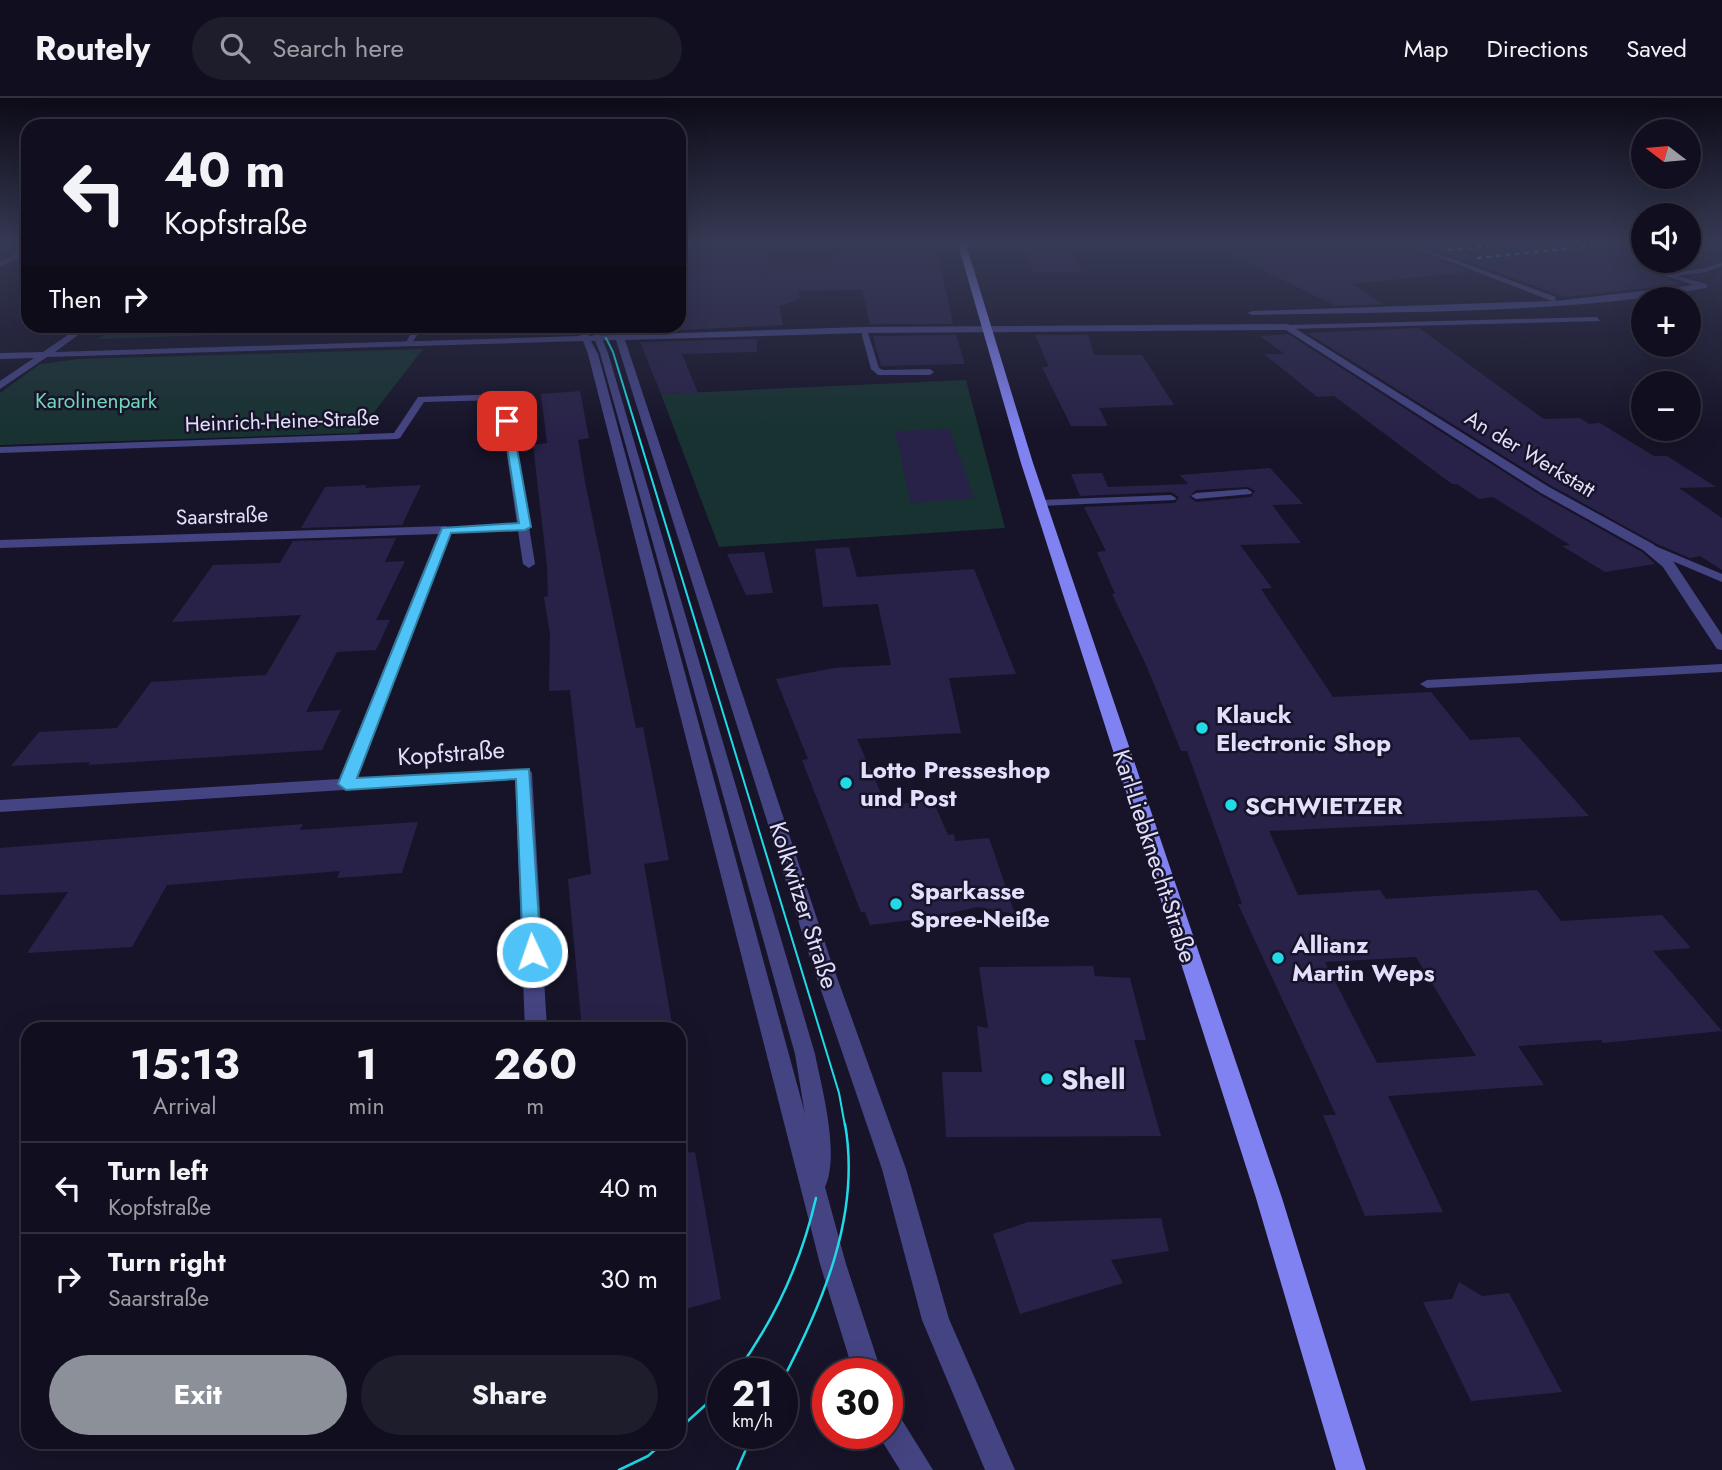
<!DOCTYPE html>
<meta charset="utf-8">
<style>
:root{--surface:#110f1f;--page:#1e1d2c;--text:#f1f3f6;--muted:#9c9ca4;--line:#302f3d;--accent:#8c9099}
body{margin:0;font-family:Jost,sans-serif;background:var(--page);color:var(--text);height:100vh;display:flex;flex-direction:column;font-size:26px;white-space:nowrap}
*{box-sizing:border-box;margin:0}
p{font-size:23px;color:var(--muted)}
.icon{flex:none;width:38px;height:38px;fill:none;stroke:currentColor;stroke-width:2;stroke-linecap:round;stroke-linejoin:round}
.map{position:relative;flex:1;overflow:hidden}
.side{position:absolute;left:21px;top:924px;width:665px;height:427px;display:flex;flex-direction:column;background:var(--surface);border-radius:21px;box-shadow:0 7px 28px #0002,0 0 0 2px var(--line)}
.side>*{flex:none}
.banner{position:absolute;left:21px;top:21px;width:665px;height:214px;border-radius:21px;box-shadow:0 7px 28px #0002,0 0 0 2px var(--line);background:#110f1f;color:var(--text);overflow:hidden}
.needle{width:46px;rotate:286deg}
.buttons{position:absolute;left:1631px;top:21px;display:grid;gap:14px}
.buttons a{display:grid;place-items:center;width:70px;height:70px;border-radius:50%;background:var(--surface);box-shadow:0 7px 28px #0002,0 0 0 2px var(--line);font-size:35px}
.speed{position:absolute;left:707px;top:1260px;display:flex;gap:14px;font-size:35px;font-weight:700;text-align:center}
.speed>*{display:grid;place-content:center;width:91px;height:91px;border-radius:50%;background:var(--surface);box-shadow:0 7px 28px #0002,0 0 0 2px var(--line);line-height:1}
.speed small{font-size:18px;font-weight:400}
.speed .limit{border:10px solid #d22;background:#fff;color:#111}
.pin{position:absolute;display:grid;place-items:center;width:60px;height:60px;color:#fff;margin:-30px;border-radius:14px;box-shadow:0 4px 10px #0006}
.me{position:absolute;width:77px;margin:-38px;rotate:357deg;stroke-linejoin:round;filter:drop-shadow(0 0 5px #0008)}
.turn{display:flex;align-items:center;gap:24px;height:147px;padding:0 28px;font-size:32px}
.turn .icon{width:91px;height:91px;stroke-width:2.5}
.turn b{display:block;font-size:49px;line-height:60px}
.then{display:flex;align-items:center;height:66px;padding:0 28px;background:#0003;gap:14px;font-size:26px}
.eta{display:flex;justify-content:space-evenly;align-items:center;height:119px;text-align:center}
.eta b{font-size:42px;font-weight:700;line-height:49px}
.primary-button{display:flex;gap:14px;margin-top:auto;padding:14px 28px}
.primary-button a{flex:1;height:80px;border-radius:42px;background:var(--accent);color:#fff;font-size:28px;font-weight:700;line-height:80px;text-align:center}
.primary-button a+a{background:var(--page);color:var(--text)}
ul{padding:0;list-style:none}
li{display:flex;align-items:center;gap:21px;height:91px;padding:0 28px;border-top:2px solid var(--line)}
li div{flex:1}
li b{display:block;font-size:26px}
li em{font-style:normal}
header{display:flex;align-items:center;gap:42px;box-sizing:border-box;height:98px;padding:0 35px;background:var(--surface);border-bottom:2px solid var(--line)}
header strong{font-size:33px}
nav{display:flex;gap:38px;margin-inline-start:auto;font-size:24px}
.search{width:490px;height:63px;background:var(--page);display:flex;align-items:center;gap:18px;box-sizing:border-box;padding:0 24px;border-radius:38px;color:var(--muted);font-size:26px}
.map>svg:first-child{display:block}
.green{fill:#173230}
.building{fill:#282248;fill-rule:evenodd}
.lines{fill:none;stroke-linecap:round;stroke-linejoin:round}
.service{fill:#444483;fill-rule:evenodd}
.minor{fill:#444483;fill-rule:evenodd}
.secondary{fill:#8082f1;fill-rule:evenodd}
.tram-far1{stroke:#20dbe7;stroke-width:2}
.tram{stroke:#20dbe7;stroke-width:2.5}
.rail{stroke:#20dbe7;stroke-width:2.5;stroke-dasharray:5 4.5;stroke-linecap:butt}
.route{fill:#4fc3f7;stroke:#337fa1;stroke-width:2}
.poi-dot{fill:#20dbe7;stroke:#171429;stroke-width:2.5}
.labels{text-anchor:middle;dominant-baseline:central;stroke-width:5;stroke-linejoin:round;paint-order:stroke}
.far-park-label{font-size:21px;fill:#71d5b8;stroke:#171429}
.far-street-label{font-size:21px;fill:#e1dffc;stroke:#171429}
.poi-label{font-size:24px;font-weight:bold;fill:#e1dffc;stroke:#171429;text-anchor:start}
.street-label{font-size:24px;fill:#e1dffc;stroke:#171429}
.near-poi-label{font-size:28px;font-weight:bold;fill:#e1dffc;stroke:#171429;text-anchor:start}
</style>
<header>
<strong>Routely</strong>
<div class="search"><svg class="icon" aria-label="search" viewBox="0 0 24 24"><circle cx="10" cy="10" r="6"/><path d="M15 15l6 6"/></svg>Search here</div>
<nav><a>Map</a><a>Directions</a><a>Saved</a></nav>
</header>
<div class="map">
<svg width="1722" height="1372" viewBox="0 0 1722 1372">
<rect width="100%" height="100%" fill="#171429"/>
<!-- green -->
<g class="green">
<polygon points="117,228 220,228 210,237 98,241"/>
<polygon points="423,251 358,335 0,347 0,295 40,266 78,261"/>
<polygon points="966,282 1005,430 719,449 661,296"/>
</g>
<!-- building -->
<g class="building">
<polygon points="768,143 768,162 835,161 833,153 852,153 850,146 935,145 953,226 870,226 862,192 798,193 801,201 779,208 783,227 636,234 634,228 679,228 679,145"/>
<polygon points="1020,143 1065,143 1082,174 1034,174"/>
<polygon points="1202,143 1393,143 1469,174 1353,186 1383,206 1336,208"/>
<polygon points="1411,143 1643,143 1643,163 1656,163 1629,166 1682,186 1565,199"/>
<polygon points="1419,230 1544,321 1580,320 1589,326 1600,325 1654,358 1667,358 1716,389 1679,390 1722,420 1722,472 1700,458 1690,460 1657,446 1550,387 1307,235"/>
<polygon points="1288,236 1540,397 1642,454 1655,466 1605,474 1562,448 1570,447 1493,399 1479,401 1457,386 1452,386 1334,298 1317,299 1264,256 1285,256 1260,238"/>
<polygon points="956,237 965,266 881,268 873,238"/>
<polygon points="1035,237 1088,237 1094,257 1142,257 1174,307 1099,310 1108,328 1071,328 1042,269 1049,269"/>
<polygon points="757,241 757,254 682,256 698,295 661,296 640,244"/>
<polygon points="580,293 589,340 578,342 585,384 636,630 643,629 669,762 644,766 673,931 582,931 568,781 591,776 570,592 549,593 550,536 544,499 548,498 547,468 533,347 547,345 541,296"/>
<polygon points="950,331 974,400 911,405 895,333"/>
<path d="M1270,370L1303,406L1272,407L1301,445L1240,447L1272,490L1261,491L1333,599L1431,594L1470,642L1519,639L1589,718L1269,733L1298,797L1380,792L1386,801L1537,792L1561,823L1662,817L1691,850L1653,853L1722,933L1603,945L1601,942L1518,948L1544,987L1388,998L1443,1114L1365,1118L1323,1017H1336L1238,806H1242L1187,653H1181L1147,569L1112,496H1115L1097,454L1106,453L1084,409L1175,405L1179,399L1171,394L1080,398L1071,376L1102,375L1108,389L1188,386L1180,377ZM1248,389L1255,393L1251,399L1196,404L1189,399L1196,392ZM1416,859L1476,958L1377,965L1325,864Z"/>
<polygon points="367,387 365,390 421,387 402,427 301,430 325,389"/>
<polygon points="396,440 385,464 405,463 376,522 390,522 376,552 337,554 306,614 341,612 322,652 88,667 90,664 11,668 39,634 117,630 151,584 266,577 301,517 172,524 213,467 280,465 293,443"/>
<polygon points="849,449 857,479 974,471 1016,576 949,580 961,635 857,641 886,707 933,703 948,737 954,736 955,743 989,740 1015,816 978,809 927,820 870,827 865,814 861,814 802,662 808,661 776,581 834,570 891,567 878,506 823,509 815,451"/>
<polygon points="764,454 773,495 746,497 727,456"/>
<polygon points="418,724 402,775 337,780 340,773 167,787 132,849 27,855 68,794 0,797 0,750 303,726 300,732"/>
<polygon points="1093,868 1095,878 1130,880 1146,942 1134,942 1161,1038 946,1039 942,974 982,974 977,928 988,930 979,869"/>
<polygon points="695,1054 721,1201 679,1213 679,1055"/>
<polygon points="1161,1120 1169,1153 1111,1162 1123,1185 1020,1216 993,1136 1028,1124"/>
<polygon points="1459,1184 1482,1198 1509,1195 1562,1294 1471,1303 1423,1204 1452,1201"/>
</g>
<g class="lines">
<!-- service -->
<g class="service">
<path d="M1396,143H1404L1556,199L1555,203L1694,187L1663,177L1705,170L1722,164V168L1706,174L1677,178L1707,186V190C1558,217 1403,213 1252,217L1248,215L1252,213L1552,203Z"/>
<polygon points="28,149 28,154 0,169 0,164"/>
<polygon points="1597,219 1600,223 1288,231 1284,229 1288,227"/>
<polygon points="415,228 423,228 410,248 404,248"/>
<path d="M589,228H597L608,255L815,956C822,991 840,1056 825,1089L817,1093L809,1089L806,1082L808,1035L795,956L600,255Z"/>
<polygon points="860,230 867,232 879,270 883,272 930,271 934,274 930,277 878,277 871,271"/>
<polygon points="503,296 508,299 535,466 529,470 523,466 518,433 446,435 440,432 446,429 517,426 499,302 424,304 400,340 397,341 0,355 0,349 394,335 418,299"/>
<polygon points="1247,391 1252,394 1251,396 1196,401 1191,398 1196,395"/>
<polygon points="1171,397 1176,400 1175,402 1040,408 1035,405 1040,402"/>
<polygon points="1648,445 1722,476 1722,484 1644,451 1644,447"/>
<polygon points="1722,566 1722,574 1427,590 1420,586 1427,582"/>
</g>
<!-- minor -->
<g class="minor">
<polygon points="1288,226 1549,389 1653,446 1673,463 1722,537 1722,552 1717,551 1663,469 1643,452 1541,395 1286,232 863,235 625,242 830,860 906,1071 949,1221 1015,1372 985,1372 922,1222 882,1071 810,860 616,242 591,243 598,256 846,1166 882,1276 854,1276 820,1166 588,256 583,243 47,259 0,291 0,283 34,260 0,261 0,255 43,254 81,228 90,228 55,254 580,238 576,228 584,228 589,238 614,237 613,232 617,229 623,237 863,229"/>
<polygon points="446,428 452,432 357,680 529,671 532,675 547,931 525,931 515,681 0,714 0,702 339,681 438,436 0,450 0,442"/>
<polygon points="887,1309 897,1314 933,1372 900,1372 877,1335 887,1335"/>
</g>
<!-- secondary -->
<polygon class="secondary" points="957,143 965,143 1033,365 1282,1100 1366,1372 1336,1372 1256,1100 1021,365"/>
<!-- tram-far1 -->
<polyline class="tram-far1" points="606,240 613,254 839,995 845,1028"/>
<!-- tram -->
<g class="tram">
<path d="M735,1276C775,1222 801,1165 816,1100"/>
<path d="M782,1283C823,1205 861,1116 845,1026"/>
<polyline points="679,1331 723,1291"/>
<polyline points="619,1372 648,1358 664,1344"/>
<polyline points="737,1372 753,1335"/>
</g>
<!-- rail -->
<g class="rail">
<polyline points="1689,143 1694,143"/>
<polyline points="1448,152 1507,147"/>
<polyline points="1477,160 1642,143"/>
</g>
</g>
<!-- sky -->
<linearGradient id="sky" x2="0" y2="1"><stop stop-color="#0d0b17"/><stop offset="0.43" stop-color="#363a54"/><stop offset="1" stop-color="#363a54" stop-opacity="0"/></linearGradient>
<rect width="1722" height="335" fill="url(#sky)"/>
<!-- route -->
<polygon class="route" points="507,320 512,323 531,429 525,432 451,435 357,680 529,671 541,854 532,861 523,854 516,681 346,692 338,686 442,430 519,425 503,323"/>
<!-- markers -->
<g class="poi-dot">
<circle cx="1202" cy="630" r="7"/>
<circle cx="846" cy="685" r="7"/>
<circle cx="1231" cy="707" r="7"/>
<circle cx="896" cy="806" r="7"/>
<circle cx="1278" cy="860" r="7"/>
<circle cx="1047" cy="981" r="7"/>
</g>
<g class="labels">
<!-- far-park labels -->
<g class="far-park-label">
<text x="96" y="303">Karolinenpark</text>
</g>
<!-- far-street labels -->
<g class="far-street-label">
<text transform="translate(282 323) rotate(-2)">Heinrich-Heine-Straße</text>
<text transform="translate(1530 356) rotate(31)">An der Werkstatt</text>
<text transform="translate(222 418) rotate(-2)">Saarstraße</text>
</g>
<!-- poi labels -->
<g class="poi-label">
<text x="1216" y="616">Klauck<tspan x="1216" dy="28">Electronic Shop</tspan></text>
<text x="860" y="671">Lotto Presseshop<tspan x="860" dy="28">und Post</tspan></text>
<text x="1245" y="707">SCHWIETZER</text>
<text x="910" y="792">Sparkasse<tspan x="910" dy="28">Spree-Neiße</tspan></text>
<text x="1292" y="846">Allianz<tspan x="1292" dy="28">Martin Weps</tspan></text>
</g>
<!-- street labels -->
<g class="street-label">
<text transform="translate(451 655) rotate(-4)">Kopfstraße</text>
<text transform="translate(1155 758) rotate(72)">Karl-Liebknecht-Straße</text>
<text transform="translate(804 807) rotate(72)">Kolkwitzer Straße</text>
</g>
<!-- near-poi labels -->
<g class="near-poi-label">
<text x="1061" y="981">Shell</text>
</g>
</g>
</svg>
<div class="buttons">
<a><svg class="needle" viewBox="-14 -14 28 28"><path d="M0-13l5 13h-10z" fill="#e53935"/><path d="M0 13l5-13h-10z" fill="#9c9ca4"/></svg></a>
<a><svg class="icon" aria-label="sound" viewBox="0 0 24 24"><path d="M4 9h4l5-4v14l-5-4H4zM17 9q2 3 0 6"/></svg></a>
<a>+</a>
<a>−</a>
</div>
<div class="speed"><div>21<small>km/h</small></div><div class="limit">30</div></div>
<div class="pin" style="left:507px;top:323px;background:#d93025"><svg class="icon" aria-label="arrive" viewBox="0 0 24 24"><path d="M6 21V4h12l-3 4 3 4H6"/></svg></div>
<svg class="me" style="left:532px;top:854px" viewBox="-20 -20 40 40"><circle r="17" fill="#4fc3f7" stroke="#fff" stroke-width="3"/><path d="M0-11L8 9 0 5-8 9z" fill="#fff"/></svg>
<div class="banner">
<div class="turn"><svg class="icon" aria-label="left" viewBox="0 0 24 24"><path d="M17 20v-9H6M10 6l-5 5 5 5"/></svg><div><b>40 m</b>Kopfstraße</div></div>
<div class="then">Then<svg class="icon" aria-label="right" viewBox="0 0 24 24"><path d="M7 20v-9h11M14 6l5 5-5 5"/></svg></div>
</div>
<section class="side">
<div class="eta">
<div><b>15:13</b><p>Arrival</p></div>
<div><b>1</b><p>min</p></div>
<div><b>260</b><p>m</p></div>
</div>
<ul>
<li><svg class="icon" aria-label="left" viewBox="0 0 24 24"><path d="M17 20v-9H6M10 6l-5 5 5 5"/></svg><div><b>Turn left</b><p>Kopfstraße</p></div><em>40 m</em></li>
<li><svg class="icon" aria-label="right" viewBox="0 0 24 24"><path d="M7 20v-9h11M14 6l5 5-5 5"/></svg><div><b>Turn right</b><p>Saarstraße</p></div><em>30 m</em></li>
</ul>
<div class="primary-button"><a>Exit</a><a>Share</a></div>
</section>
</div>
